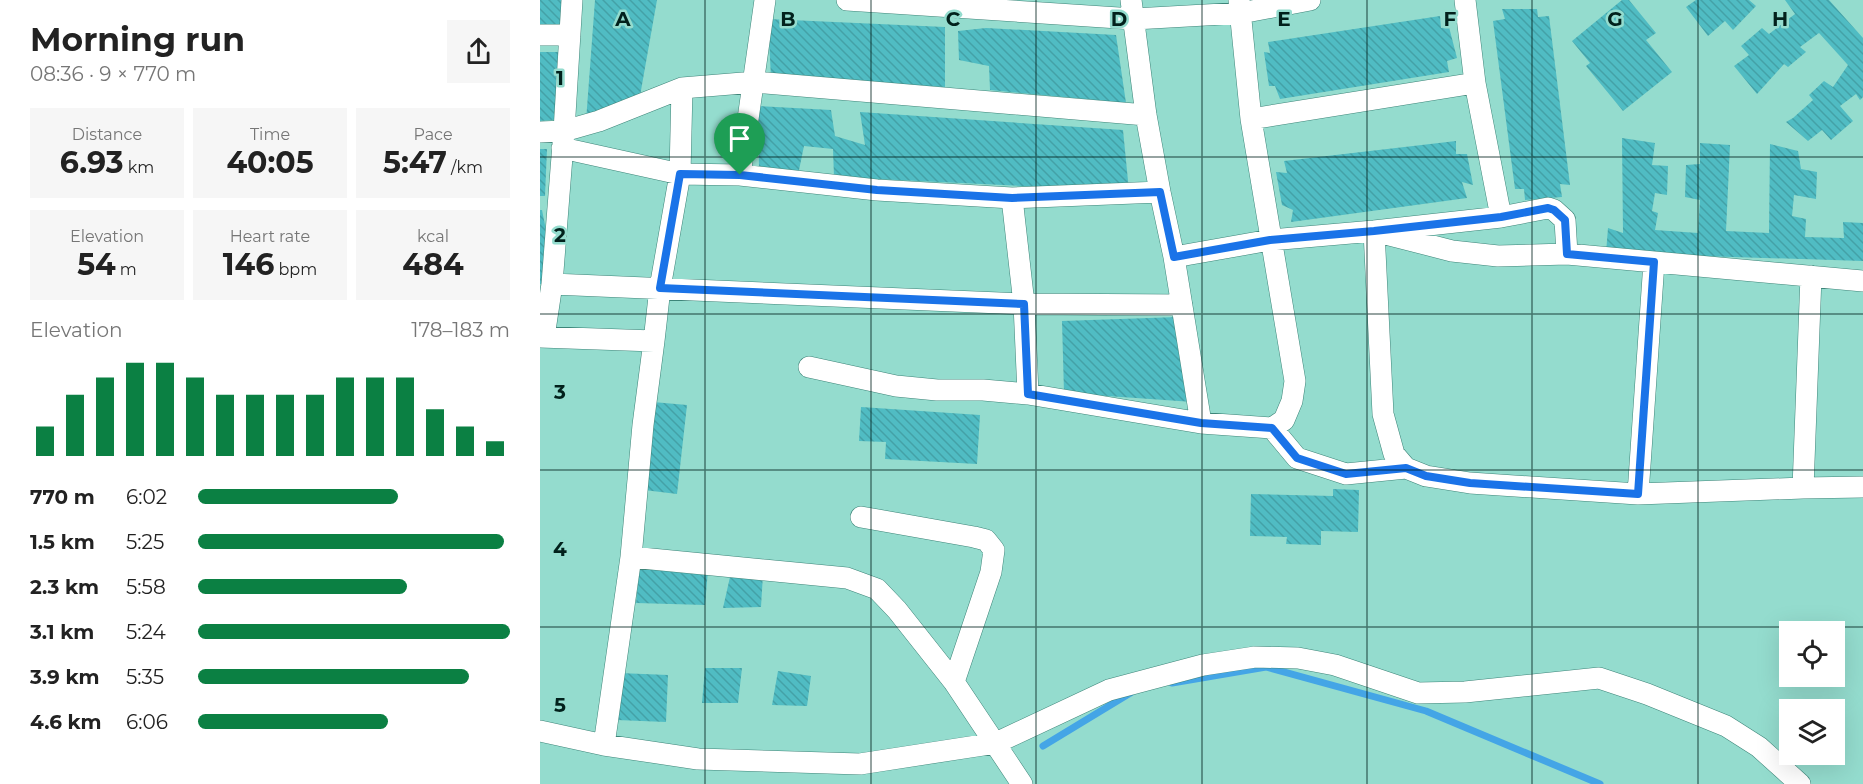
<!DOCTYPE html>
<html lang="en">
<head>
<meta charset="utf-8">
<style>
	:root { --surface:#fff; --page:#f6f6f6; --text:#222; --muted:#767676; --accent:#0b8043 }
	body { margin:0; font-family:Montserrat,sans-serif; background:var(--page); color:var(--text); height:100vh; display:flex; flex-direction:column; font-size:22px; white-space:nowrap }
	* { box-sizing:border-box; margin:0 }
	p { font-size:20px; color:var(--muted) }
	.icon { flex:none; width:33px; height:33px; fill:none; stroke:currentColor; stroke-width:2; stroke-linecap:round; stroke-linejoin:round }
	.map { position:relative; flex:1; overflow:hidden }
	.drawer { display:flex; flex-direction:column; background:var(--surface); width:540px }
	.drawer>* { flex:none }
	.fabs { position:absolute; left:1239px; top:621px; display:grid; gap:12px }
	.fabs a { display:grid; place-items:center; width:66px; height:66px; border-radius:0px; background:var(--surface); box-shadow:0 6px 24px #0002; font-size:30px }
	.pin { position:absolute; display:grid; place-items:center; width:51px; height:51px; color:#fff; margin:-62px -26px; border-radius:50% 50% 50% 0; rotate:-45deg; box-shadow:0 0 6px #0007 }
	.pin .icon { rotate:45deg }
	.round { display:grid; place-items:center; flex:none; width:63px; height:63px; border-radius:0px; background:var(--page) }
	.headline { display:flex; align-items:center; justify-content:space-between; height:102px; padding:0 30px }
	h1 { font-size:33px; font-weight:700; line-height:45px }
	.metrics { display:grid; grid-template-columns:repeat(3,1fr); gap:9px; height:102px; padding:6px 30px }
	.metrics div { display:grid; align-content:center; border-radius:0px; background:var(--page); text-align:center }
	.metrics b { font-size:30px; font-weight:700 }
	.metrics small { font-size:16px; font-weight:400 }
	.metrics p { font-size:16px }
	.chart { height:168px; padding:12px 30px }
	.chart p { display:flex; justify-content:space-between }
	.chart svg { width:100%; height:108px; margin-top:6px; stroke:var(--accent); stroke-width:6 }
	ul { padding:0 30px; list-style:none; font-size:20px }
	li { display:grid; grid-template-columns:96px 72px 1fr; align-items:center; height:45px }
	li i { height:15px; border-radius:8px; background:var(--accent) }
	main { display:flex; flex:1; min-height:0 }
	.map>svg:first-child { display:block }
</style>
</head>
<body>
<main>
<section class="drawer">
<div class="headline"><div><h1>Morning run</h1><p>08:36 · 9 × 770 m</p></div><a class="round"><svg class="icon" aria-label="share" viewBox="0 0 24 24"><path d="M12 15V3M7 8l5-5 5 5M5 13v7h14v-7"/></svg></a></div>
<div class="metrics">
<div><p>Distance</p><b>6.93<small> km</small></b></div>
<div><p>Time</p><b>40:05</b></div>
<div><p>Pace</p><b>5:47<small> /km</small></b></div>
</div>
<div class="metrics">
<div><p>Elevation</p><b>54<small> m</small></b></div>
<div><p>Heart rate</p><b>146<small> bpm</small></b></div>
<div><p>kcal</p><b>484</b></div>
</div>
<div class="chart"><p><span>Elevation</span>178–183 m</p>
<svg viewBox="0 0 160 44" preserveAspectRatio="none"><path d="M5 44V32M15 44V19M25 44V12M35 44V6M45 44V6M55 44V12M65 44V19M75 44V19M85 44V19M95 44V19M105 44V12M115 44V12M125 44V12M135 44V25M145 44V32M155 44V38"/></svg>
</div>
<ul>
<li><b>770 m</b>6:02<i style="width:64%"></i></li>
<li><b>1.5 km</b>5:25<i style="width:98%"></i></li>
<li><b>2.3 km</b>5:58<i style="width:67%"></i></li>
<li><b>3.1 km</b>5:24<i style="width:100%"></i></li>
<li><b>3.9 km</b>5:35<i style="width:87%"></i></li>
<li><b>4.6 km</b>6:06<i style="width:61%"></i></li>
</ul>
</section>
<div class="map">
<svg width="1323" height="784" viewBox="0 0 1323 784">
	<defs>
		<pattern id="building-back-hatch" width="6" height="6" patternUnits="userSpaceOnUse" patternTransform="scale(1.5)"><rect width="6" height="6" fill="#50bcc3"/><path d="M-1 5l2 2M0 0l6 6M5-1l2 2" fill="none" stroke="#44a1a7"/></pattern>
	</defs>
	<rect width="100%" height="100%" fill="#94dcce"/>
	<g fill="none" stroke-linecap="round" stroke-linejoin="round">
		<!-- stream -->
		<path stroke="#44a5e6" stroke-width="7" d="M632,683L726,667L886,711L1060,784
			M503,746L592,692"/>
	</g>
	<!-- building -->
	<path fill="url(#building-back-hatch)" d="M0,0H29L28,27H0Z
		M55,0H117L100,96L46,121Z
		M1082,0H1089L1116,33L1106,40L1132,72L1083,111L1046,66L1050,63L1032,41Z
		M1156,0H1209L1216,6L1193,30L1185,21L1168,36L1146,7Z
		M1245,0H1289L1323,38V97L1320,100L1316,94L1300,106L1313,121L1291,140L1282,130L1268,141L1246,122L1253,118L1273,100L1269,95L1284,81L1293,87L1308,65L1279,33L1260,47L1266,52L1248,67L1244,64L1217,94L1194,66L1209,55L1201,46L1222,28L1229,34L1255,14Z
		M962,9H997L998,17L1009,16L1030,185L1020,184L1022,197L985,200L984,189H975L953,21L965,19Z
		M900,16L901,28L909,27L917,58L907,61L909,72L740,99L735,86H729L724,52L730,53L728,42Z
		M228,19L405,27V87L231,78Z
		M446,28L576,35L586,103L450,90L449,66L419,60L418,31Z
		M0,52H21L22,119L0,121Z
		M218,106L291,110L295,136L325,145L320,112L583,130L589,191L294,177L293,149L264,146L258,175L219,169Z
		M1082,138L1115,143L1112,165L1128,166L1127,195L1115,193L1112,211L1118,213L1115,230L1158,233L1160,200L1145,197L1146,165L1160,164V143L1190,145L1186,231L1229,233L1230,144L1258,151L1261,169L1277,172L1276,199L1254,195L1252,216L1266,219L1265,237L1304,238L1303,222L1323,223V261L1066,253L1068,228L1083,233Z
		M916,141V154H927L933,185L922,182L927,198L751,222L753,210L742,205L736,172L747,173L744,161Z
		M0,149H7L5,196H0Z
		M0,210H2L6,230L2,284H0Z
		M638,317L653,402L524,393L522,321Z
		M113,402L147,405L137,494L104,490Z
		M321,407L440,415L437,464L345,459L346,442L319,441Z
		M793,489L819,490L818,532L781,531V545L746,544L747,537L710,536L711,494L793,496Z
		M100,563L168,570L165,605L96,603Z
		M192,568L223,574L221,607L183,608Z
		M165,668H202L198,703H162Z
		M238,671L271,676L267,706L232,705Z
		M79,673L128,675L126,722L77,720Z"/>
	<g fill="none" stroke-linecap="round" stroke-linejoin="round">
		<!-- street casing -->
		<g stroke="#3d8579" stroke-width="22">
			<path id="street" d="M307,0L594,19L701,13L770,0
				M591,0L606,115L620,192L634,257L661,423
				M925,0L935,83L961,217
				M0,35H30
				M711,119L935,83
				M0,132L24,131L59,121L142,88L215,82L606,115
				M22,148L140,174L200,175L337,190L472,198L620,192
				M200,175L225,0
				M472,198L484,304L488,394
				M834,231L843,414L854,454L866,468L886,476L930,483L1098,494L1263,488L1323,487
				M834,231L912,251L958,256L1027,254L1323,281
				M634,257L730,240L834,231L961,217L1008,208L1014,210L1025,220L1027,254
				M12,284L484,304L642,305
				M0,337L114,341
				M4,337L12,284L24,131L32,0
				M269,367L356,386L397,390H443L488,394L661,423L732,428L744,420L752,401L755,381L711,119L699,0
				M732,428L757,458L806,474L866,468
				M1263,488L1271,276
				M1098,494L1114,262
				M321,517L434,537L446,540L454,550L451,572L414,682
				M91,557L307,578L337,589L357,610L414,682L482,784
				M0,731L64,745L158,759L320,764L456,743L569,690L663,665L715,657L758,658L795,665L878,693L925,692L1059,678L1107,694L1186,726L1219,747L1260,784
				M64,745L91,557L103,425L114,341L120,288L140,174L142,88"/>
		</g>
		<!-- street -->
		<use href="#street" stroke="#fff" stroke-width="21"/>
	</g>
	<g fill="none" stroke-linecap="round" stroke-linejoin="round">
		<!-- route casing -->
		<g stroke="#fff" stroke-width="12">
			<path id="route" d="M140,174L200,175L337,190L472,198L620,192L634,257L730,240L834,231L961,217L1008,208L1014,210L1025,220L1027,254L1114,262L1098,494L930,483L886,476L866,468L806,474L757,458L732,428L661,423L488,394L484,304L120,288Z"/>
		</g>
		<!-- route -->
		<use href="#route" stroke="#1a73e8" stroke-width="8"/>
	</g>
	<!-- grid -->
	<path fill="none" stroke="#02211c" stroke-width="1.5" stroke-opacity="0.55" d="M165,0V784M331,0V784M496,0V784M662,0V784M827,0V784M992,0V784M1158,0V784M0,157H1323M0,314H1323M0,470H1323M0,627H1323"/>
	<g font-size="20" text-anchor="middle" font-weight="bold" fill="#02211c" stroke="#94dcce" stroke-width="5" stroke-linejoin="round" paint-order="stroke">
		<text x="83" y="26">A</text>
		<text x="248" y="26">B</text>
		<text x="413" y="26">C</text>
		<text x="579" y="26">D</text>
		<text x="744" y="26">E</text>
		<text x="910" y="26">F</text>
		<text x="1075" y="26">G</text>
		<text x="1240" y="26">H</text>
		<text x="20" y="85">1</text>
		<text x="20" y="242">2</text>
		<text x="20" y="399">3</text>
		<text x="20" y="556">4</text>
		<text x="20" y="712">5</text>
	</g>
</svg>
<div class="fabs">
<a><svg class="icon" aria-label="locate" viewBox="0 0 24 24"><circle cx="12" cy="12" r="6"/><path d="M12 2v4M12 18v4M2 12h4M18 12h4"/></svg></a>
<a><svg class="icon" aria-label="layers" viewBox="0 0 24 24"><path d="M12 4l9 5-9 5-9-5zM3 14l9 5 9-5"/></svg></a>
</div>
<div class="pin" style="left:200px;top:175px;background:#1e9e55"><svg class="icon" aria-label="arrive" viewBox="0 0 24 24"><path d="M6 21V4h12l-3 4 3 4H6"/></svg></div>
</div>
</main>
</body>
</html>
